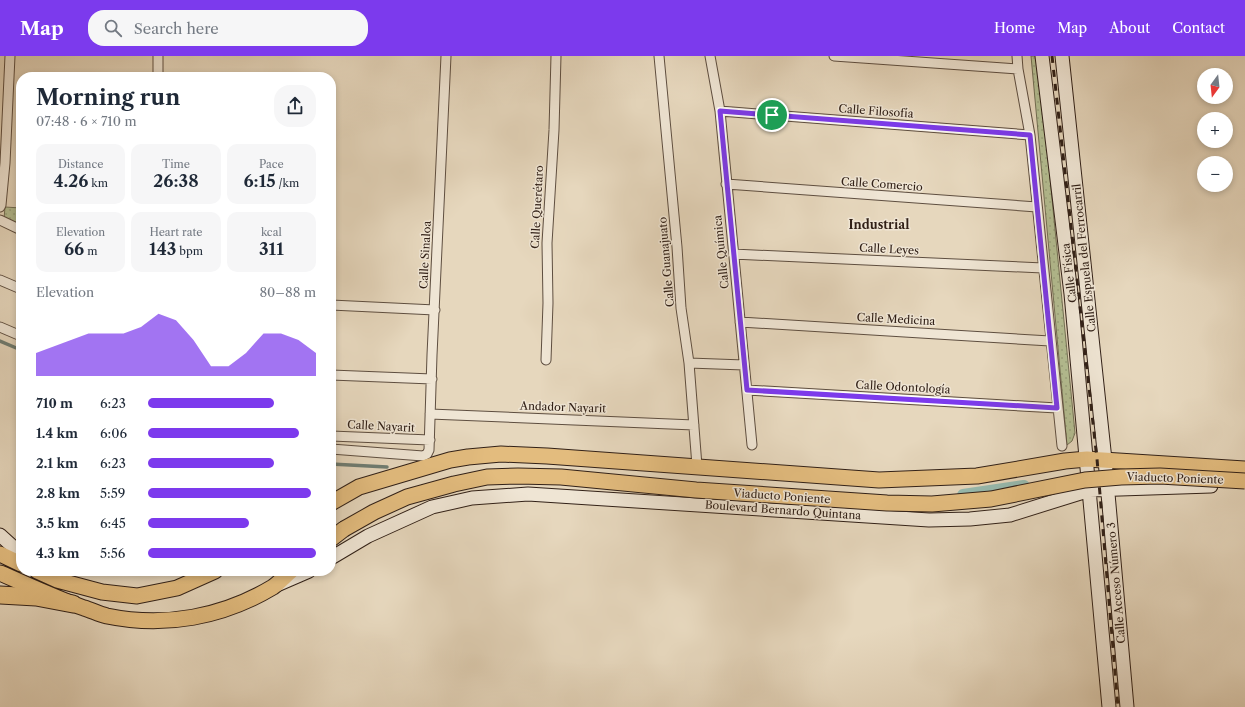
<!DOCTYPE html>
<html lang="en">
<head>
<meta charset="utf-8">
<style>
	:root { --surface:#fff; --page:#f6f6f7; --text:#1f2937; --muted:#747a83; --accent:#7c3aed }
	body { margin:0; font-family:"Libre Caslon Text",serif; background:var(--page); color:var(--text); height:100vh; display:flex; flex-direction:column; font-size:15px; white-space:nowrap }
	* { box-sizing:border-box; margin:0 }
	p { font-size:13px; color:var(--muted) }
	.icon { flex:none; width:22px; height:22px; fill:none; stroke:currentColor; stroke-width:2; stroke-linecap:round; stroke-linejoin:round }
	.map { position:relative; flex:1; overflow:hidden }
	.drawer { position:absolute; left:16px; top:16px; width:320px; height:504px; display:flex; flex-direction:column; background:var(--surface); border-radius:16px; box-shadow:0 2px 6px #0003 }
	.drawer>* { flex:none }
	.needle { width:26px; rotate:195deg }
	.tools { position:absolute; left:1197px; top:12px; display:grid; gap:8px }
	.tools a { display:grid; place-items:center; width:36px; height:36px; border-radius:50%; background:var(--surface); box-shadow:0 2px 6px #0003; font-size:20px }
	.pin { position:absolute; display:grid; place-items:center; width:34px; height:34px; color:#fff; margin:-17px; border:2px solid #fff; border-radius:50%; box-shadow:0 1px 4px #0007 }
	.round { display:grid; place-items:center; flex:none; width:42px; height:42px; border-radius:16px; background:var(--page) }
	.headline { display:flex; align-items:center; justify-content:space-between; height:68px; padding:0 20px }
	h1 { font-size:22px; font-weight:800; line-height:30px }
	.figures { display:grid; grid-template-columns:repeat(3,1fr); gap:6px; height:68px; padding:4px 20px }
	.figures div { display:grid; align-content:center; border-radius:10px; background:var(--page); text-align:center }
	.figures b { font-size:17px; font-weight:800 }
	.figures small { font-size:11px; font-weight:400 }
	.figures p { font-size:11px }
	.chart { height:112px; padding:8px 20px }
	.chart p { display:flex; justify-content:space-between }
	.chart svg { width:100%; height:72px; margin-top:4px; fill:var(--accent); opacity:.7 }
	ul { padding:0 20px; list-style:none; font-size:13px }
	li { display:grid; grid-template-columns:64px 48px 1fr; align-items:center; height:30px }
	li i { height:10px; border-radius:5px; background:var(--accent) }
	header { display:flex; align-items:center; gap:24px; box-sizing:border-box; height:56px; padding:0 20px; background:var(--accent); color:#fff }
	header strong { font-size:19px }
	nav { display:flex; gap:22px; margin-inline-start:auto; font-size:14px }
	.search { width:280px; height:36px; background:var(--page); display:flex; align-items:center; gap:10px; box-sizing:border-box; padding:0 14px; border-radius:16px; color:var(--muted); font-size:15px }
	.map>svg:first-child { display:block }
</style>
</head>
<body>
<header>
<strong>Map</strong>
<div class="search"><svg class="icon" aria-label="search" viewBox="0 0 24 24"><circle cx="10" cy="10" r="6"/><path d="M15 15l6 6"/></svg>Search here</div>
<nav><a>Home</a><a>Map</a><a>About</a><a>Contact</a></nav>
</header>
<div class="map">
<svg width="1245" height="651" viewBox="0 0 1245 651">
	<defs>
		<pattern id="grass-dots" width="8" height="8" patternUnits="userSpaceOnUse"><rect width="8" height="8" fill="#b4be92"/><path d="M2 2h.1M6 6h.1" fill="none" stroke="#9ba37d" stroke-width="1.8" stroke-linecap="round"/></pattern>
	</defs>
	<rect width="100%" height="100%" fill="#e6d7bd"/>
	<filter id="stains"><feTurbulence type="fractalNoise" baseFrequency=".005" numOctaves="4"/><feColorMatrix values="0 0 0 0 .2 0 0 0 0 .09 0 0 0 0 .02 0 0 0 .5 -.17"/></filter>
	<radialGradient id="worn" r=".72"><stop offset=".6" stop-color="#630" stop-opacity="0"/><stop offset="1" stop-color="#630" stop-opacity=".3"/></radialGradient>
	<!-- grass -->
	<path fill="url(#grass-dots)" stroke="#726f54" d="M1031,0H1038L1075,377L1072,385L1067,389Z
		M5,151L21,152V172L4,163Z"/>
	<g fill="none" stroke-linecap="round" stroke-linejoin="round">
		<!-- stream -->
		<path stroke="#6e7c72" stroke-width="3.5" d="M0,285L21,294
			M331,408L387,411"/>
		<!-- canal -->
		<path stroke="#96baaf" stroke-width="12" d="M963,439L1024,430"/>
		<!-- street casing -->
		<g stroke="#5e4e40" stroke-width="11">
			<path id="street" d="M659,0L677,191L681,252L689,307L697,410
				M710,0L720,55L752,389
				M834,0L1018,13
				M1017,0L1018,13L1030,79L1062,390
				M158,21V0
				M720,55L1030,79
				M726,128L1037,151
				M0,151L1,149L5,107L10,0
				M0,164L21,174
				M733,198L1043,212
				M0,224L21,233
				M331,249L435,254
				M740,266L1050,285
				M0,271L21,280
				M546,304L548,247L547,187L554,74L556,0
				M689,307L744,309
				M331,319L432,323
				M747,334L1057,352
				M430,358L694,369
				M331,380L430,384
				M331,393L423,400L427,398L429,394L432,299L446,0"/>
		</g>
		<!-- secondary casing -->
		<g stroke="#312017" stroke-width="15">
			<path id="secondary" d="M1042,0L1071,238L1109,651
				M1062,0L1105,404L1127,651
				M0,479L21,498
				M331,502L368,480L432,451L472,442L528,438L929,464L970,463L1010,459L1090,434L1211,430
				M279,528L309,515"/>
		</g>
		<!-- primary casing -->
		<g stroke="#312017" stroke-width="17">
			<path id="primary" d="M331,447L359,431L450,404L468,401L501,398L547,400L879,424L977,420L1065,405L1087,403L1245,413
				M331,483L344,473
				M0,498L21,508
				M37,515L57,524L102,536L137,540L177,532L215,515
				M0,517C28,529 55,542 84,552C91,554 99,558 107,560C165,572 223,561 273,531C280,526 285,520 291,515"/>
		</g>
		<!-- highway casing -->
		<g stroke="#312017" stroke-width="19">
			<path id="highway" d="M0,539L36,541L73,548"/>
		</g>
		<!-- street -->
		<use href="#street" stroke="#efe5d4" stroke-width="9"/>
		<!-- secondary -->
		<use href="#secondary" stroke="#efe5d4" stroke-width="13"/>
		<!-- primary -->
		<use href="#primary" stroke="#e3bc7e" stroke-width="15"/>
		<!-- highway -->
		<use href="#highway" stroke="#e3bc7e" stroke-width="17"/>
		<!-- rail -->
		<path stroke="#312017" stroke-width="3" stroke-dasharray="7 7" stroke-linecap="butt" d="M1052,0L1097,403L1118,651"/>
		<!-- primary-bridge casing -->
		<g stroke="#312017" stroke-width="17" stroke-linecap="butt">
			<path id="primary-bridge" d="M344,473L374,456L407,441L454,428L487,421L518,420L561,421L696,434L887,447L932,448L991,443L1085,424L1121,421L1160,420L1245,425"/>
		</g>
		<!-- primary-bridge -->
		<use href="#primary-bridge" stroke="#e3bc7e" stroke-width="15"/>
	</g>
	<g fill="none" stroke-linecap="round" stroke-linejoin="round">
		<!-- route casing -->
		<g stroke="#fff" stroke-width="8">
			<path id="route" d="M720,55L1030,79L1057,352L747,334Z"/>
		</g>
		<!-- route -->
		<use href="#route" stroke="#7c3aed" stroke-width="5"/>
	</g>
	<g text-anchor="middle" stroke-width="3" stroke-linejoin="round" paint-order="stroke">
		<!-- street labels -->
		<g font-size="11" fill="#312017" stroke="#efe5d4">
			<text transform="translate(876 55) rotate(4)" y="4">Calle Filosofía</text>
			<text transform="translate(882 128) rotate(4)" y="4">Calle Comercio</text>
			<text transform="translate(537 151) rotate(-87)" y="4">Calle Querétaro</text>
			<text transform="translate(889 193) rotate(3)" y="4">Calle Leyes</text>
			<text transform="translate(721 196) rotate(-96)" y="4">Calle Química</text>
			<text transform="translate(425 199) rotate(-87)" y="4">Calle Sinaloa</text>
			<text transform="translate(1084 202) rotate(-96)" y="4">Calle Espuela del Ferrocarril</text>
			<text transform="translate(666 206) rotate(-95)" y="4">Calle Guanajuato</text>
			<text transform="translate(1069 217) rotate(-97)" y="4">Calle Física</text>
			<text transform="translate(896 263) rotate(3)" y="4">Calle Medicina</text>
			<text transform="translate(903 331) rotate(3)" y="4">Calle Odontología</text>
			<text transform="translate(563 351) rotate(2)" y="4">Andador Nayarit</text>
			<text transform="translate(381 370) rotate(3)" y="4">Calle Nayarit</text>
			<text transform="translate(1175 422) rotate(2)" y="4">Viaducto Poniente</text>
			<text transform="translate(782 440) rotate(4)" y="4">Viaducto Poniente</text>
			<text transform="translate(783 454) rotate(4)" y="4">Boulevard Bernardo Quintana</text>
			<text transform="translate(1116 527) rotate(-95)" y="4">Calle Acceso Número 3</text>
		</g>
		<!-- neighbourhood labels -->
		<g font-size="12" font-weight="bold" fill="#312017" stroke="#efe5d4">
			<text x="879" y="173">Industrial</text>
		</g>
	</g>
	<rect width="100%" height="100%" filter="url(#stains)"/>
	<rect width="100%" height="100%" fill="url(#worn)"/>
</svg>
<div class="tools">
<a><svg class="needle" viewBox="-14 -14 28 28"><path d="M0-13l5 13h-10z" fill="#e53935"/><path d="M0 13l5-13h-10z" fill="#747a83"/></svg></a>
<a>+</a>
<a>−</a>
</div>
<div class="pin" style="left:772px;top:59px;background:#1e9e55"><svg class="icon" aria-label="arrive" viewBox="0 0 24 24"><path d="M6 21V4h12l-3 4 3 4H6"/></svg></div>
<section class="drawer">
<div class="headline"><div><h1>Morning run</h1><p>07:48 · 6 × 710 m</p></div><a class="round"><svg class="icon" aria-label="share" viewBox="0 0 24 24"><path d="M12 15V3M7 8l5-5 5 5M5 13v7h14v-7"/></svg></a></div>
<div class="figures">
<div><p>Distance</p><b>4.26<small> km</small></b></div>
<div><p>Time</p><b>26:38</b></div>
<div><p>Pace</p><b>6:15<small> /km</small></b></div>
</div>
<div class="figures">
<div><p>Elevation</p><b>66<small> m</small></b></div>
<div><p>Heart rate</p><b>143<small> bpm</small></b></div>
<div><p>kcal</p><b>311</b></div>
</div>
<div class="chart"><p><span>Elevation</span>80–88 m</p>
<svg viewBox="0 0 160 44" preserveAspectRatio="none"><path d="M0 44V30L10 26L20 22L30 18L40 18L50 18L60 14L70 6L80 10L90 22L100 38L110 38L120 30L130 18L140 18L150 22L160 30V44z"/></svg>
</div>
<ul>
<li><b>710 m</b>6:23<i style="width:75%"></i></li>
<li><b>1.4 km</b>6:06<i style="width:90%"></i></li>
<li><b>2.1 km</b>6:23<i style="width:75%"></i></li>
<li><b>2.8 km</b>5:59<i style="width:97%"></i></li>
<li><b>3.5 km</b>6:45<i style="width:60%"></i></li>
<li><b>4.3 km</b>5:56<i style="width:100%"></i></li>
</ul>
</section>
</div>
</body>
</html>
